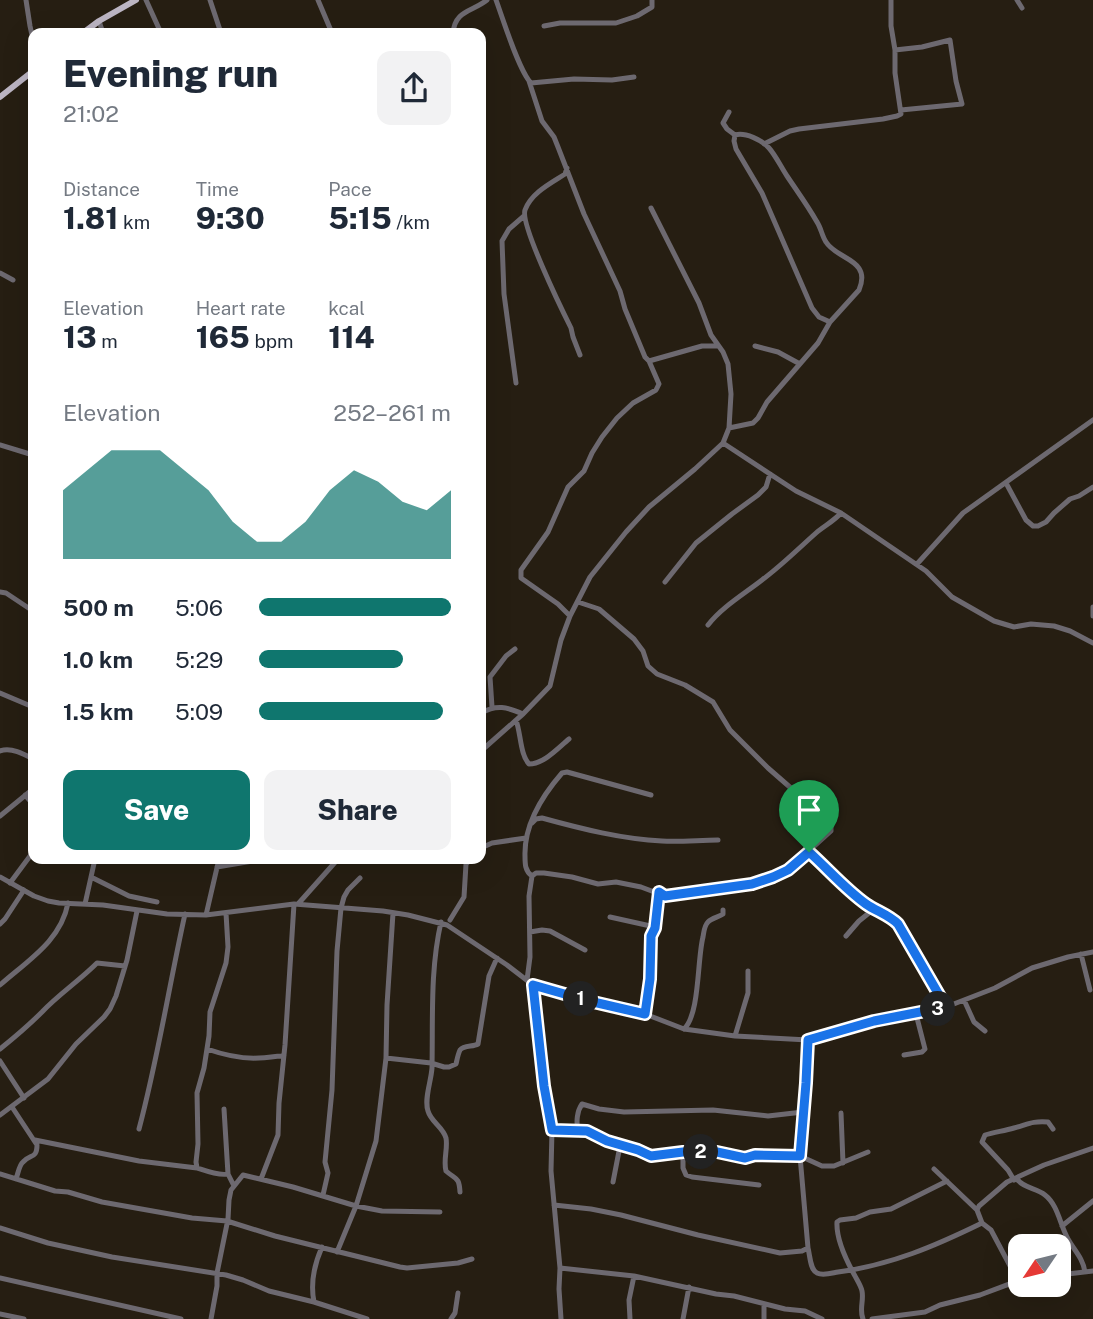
<!DOCTYPE html>
<html lang="en">
<head>
<meta charset="utf-8">
<style>
	:root { --surface:#fff; --page:#f2f2f3; --text:#1f2937; --muted:#747a83; --accent:#0f766e }
	body { margin:0; font-family:"Public Sans",sans-serif; background:var(--page); color:var(--text); height:100vh; display:flex; flex-direction:column; font-size:26px; white-space:nowrap }
	* { box-sizing:border-box; margin:0 }
	p { font-size:23px; color:var(--muted) }
	.icon { flex:none; width:38px; height:38px; fill:none; stroke:currentColor; stroke-width:2; stroke-linecap:round; stroke-linejoin:round }
	.map { position:relative; flex:1; overflow:hidden }
	.sheet { position:absolute; left:28px; top:28px; width:458px; height:836px; display:flex; flex-direction:column; background:var(--surface); border-radius:14px; box-shadow:0 7px 28px #0002 }
	.sheet>* { flex:none }
	.needle { width:46px; rotate:235deg }
	.fabs { position:absolute; left:1008px; top:1234px; display:grid; gap:14px }
	.fabs a { display:grid; place-items:center; width:63px; height:63px; border-radius:14px; background:var(--surface); box-shadow:0 7px 28px #0002; font-size:35px }
	.pin { position:absolute; display:grid; place-items:center; width:60px; height:60px; color:#fff; margin:-72px -30px; border-radius:50% 50% 50% 0; rotate:-45deg; box-shadow:0 0 7px #0007 }
	.pin .icon { rotate:45deg }
	.km { position:absolute; width:35px; height:35px; margin:-18px; border-radius:50%; background:#222; color:#fff; font-size:19px; line-height:35px; text-align:center }
	.round { display:grid; place-items:center; flex:none; width:74px; height:74px; border-radius:14px; background:var(--page) }
	.overview { display:flex; align-items:center; justify-content:space-between; height:119px; padding:0 35px }
	h1 { font-size:38px; font-weight:800; line-height:52px }
	.stats { display:grid; grid-template-columns:repeat(3,1fr); gap:10px; height:119px; padding:7px 35px }
	.stats div { display:grid; align-content:center }
	.stats b { font-size:30px; font-weight:800 }
	.stats small { font-size:19px; font-weight:400 }
	.stats p { font-size:19px }
	.chart { height:196px; padding:14px 35px }
	.chart p { display:flex; justify-content:space-between }
	.chart svg { width:100%; height:126px; margin-top:7px; fill:var(--accent); opacity:.7 }
	.primary-button { display:flex; gap:14px; margin-top:auto; padding:14px 35px }
	.primary-button a { flex:1; height:80px; border-radius:14px; background:var(--accent); color:#fff; font-size:28px; font-weight:800; line-height:80px; text-align:center }
	.primary-button a+a { background:var(--page); color:var(--text) }
	ul { padding:0 35px; list-style:none; font-size:23px }
	li { display:grid; grid-template-columns:112px 84px 1fr; align-items:center; height:52px }
	li i { height:18px; border-radius:9px; background:var(--accent) }
	.map>svg:first-child { display:block }
</style>
</head>
<body>
<div class="map">
<svg width="1093" height="1319" viewBox="0 0 1093 1319">
	<rect width="100%" height="100%" fill="#261e12"/>
	<g fill="none" stroke-linecap="round" stroke-linejoin="round">
		<!-- minor -->
		<path stroke="#6d6970" stroke-width="5" d="M26,0L30,26L33,40
			M146,0L161,33
			M210,0L221,33
			M318,0L332,33
			M496,0C503,19 519,71 531,83L574,79L612,80L634,77
			M1017,0L1022,8
			M99,21L103,33
			M544,26L560,23H616L637,16L652,7V0
			M453,33C455,10 472,12 487,0
			M895,50L922,47L950,40L956,81L962,104L901,110
			M529,81L542,121L554,137L558,147L584,214L620,291L625,309L645,357L649,361L659,384L656,390L633,403L617,418L602,437L592,453L584,471L568,487L548,532L521,570V578L558,604L570,616
			M735,135L734,141L736,149L762,193L812,308L819,317L830,322
			M764,144L790,131L799,129L883,119L897,116L901,114L895,73V50L891,26V0
			M567,168L565,174C551,183 531,193 525,210C520,224 562,310 571,328L573,337L580,355
			M0,273L13,280
			M755,346L778,352L800,364
			M649,361L702,346H717
			M516,383L504,294L502,241L509,229L524,216
			M729,428L753,423L758,418L767,402L818,343L830,322L859,290C872,259 837,260 826,242C822,236 821,228 817,222C808,206 797,191 787,176C781,167 776,156 769,148C762,140 745,132 735,135L727,129L723,123L729,112
			M723,443L796,491L841,513
			M0,445L33,455
			M1006,483L1026,520L1033,526H1038L1046,522L1054,513L1070,499L1079,496L1093,487
			M917,564L963,513L1093,420
			M665,582L696,543L732,514L758,495L766,487L770,474
			M0,592L6,593L33,611
			M1093,607V616
			M708,625C722,607 744,594 762,580C781,566 798,549 816,533C824,526 834,521 841,513L926,571L952,597L994,621L1014,627L1031,624L1054,626L1070,631L1093,643
			M0,693L33,707
			M492,707L490,677L506,656L515,649
			M481,713C497,704 507,707 523,714
			M516,720C521,734 520,754 529,764C544,764 558,748 569,739
			M0,751C11,747 24,754 33,759
			M481,751L523,714L550,686L561,640L570,616L590,577L626,532L649,507L695,469L723,443L729,428L731,394L728,364L723,352L711,335L699,303L651,208
			M25,795L33,804
			M0,816L33,789
			M532,823L536,819L542,818C582,829 622,839 662,841C681,842 700,840 718,840
			M481,848L492,843L526,838
			M809,852C828,869 845,889 866,904C876,911 889,915 898,924L946,1007
			M425,859L427,861
			M217,867L264,859
			M532,876L536,873H544L572,877L598,884L616,882L641,887L665,896L701,892L752,884L773,877L788,870L831,831V827L823,816L768,768L730,730L713,702L685,685L657,674L648,666L643,651L634,639L599,609L578,602
			M0,877L34,896L48,901L59,903L103,905L167,914L206,915L294,904L383,911L408,915L447,925L507,965L533,985L589,1001L645,1014L684,1029L735,1036L808,1040L817,1038L874,1021L946,1007L995,988L1032,968L1068,957L1093,952
			M91,877L129,896L157,902
			M10,883L33,852
			M85,904L95,859
			M298,904L338,859
			M226,913L228,947L226,963L210,1012L209,1036L204,1068L197,1093L198,1144L196,1162L197,1168C206,1171 219,1176 228,1174L234,1186
			M206,915L219,859
			M610,917L655,927
			M450,920L464,897L466,864L471,859
			M441,922C430,970 433,1019 432,1068C431,1082 424,1099 428,1111C431,1122 443,1127 446,1138C448,1149 443,1160 446,1171C456,1180 459,1176 460,1192
			M0,924L5,919L24,890
			M530,932L542,930L550,931L585,950
			M846,936L859,921L874,909
			M1081,954L1090,990
			M527,980L530,957L529,896L532,876C525,871 525,864 525,856C524,825 542,796 562,773L567,772L651,795
			M0,985C27,961 61,941 68,903
			M533,985L544,1086L552,1130L551,1171L560,1268L559,1289L561,1319
			M964,1000L974,1022L985,1031
			M645,1014L650,979L651,936L655,927L659,892
			M684,1029C700,1014 697,960 703,937C704,932 704,926 708,922C712,918 719,917 723,914V910
			M735,1036L748,993V971
			M0,1049C15,1037 29,1025 42,1012C59,994 79,981 97,963L125,966
			M207,1049C224,1055 241,1059 259,1058C268,1058 274,1056 282,1056L284,1055
			M904,1055L922,1052L925,1049L916,1014
			M386,1058L431,1063L444,1067H449L456,1064C457,1060 458,1054 460,1050C464,1045 473,1047 478,1044L489,976L497,958
			M0,1061L24,1098
			M12,1107L37,1145C37,1159 30,1154 23,1162C19,1165 18,1174 16,1179
			M224,1109L228,1174
			M841,1113L843,1163
			M0,1115L48,1079L76,1044L104,1017L110,1009L116,996L127,960L137,911
			M139,1129C158,1058 169,986 185,914
			M552,1130L587,1131L607,1141L655,1157L683,1152H717L745,1158L755,1155L800,1156L822,1166H834L868,1152
			M578,1130C576,1122 577,1111 582,1104L599,1109L624,1112L713,1110L768,1116L803,1112
			M35,1140L139,1161L197,1168
			M683,1152V1168L686,1175L692,1177L759,1185
			M0,1174L55,1191L68,1192L102,1202L192,1218L227,1221L275,1236L400,1267L407,1268L458,1263L472,1259
			M261,1179L278,1135L279,1103L285,1045L294,904
			M1017,1179C1023,1188 1036,1188 1045,1195C1058,1205 1060,1225 1068,1239C1074,1250 1083,1258 1085,1272
			M1014,1180L1008,1170L982,1142L985,1135C994,1132 1004,1131 1014,1128C1029,1124 1031,1121 1048,1122L1053,1129
			M613,1182L620,1146
			M323,1195L328,1173L325,1162L332,1090L337,951L341,908L344,897L348,890L360,878
			M554,1205L591,1209L621,1215L698,1235L780,1253L802,1251L808,1248L800,1156L806,1083L808,1040
			M977,1210L979,1206L1007,1182L1044,1165L1093,1148
			M982,1223L991,1230L1018,1281
			M1062,1226L1093,1201
			M0,1228L48,1243L112,1257L226,1275L243,1280L269,1291L314,1302L367,1319
			M808,1248C810,1255 810,1270 817,1273C823,1276 832,1273 838,1272C891,1265 935,1246 982,1223L977,1210L934,1169
			M337,1252L356,1206L376,1141L386,1058L387,1005L393,913
			M560,1268L634,1276L716,1294L734,1296L785,1309L805,1311L822,1319
			M1059,1275L1093,1271
			M0,1278L181,1319
			M314,1302C310,1282 314,1265 322,1247
			M0,1314L24,1319
			M211,1319L217,1286V1273L228,1219L229,1200L231,1190L243,1175L293,1187L356,1206L382,1211L440,1212
			M451,1319L455,1313L458,1293
			M630,1319L629,1300L634,1276
			M683,1319L689,1287
			M764,1319V1304
			M863,1319C859,1309 864,1301 862,1291C861,1286 857,1280 855,1276C846,1260 836,1239 837,1222L840,1220L856,1218L870,1212L891,1209L947,1181
			M872,1319L925,1312L940,1305L980,1295L1020,1280"/>
		<!-- major -->
		<path stroke="#bcb5c3" stroke-width="6" d="M83,33L99,21L136,0
			M0,97L33,71"/>
	</g>
	<g fill="none" stroke-linecap="round" stroke-linejoin="round">
		<!-- route casing -->
		<g stroke="#fff" stroke-width="14">
			<path id="route" d="M809,852C828,869 845,889 866,904C876,911 889,915 898,924L946,1007L874,1021L808,1040L806,1083L800,1156L755,1155L745,1158L717,1152H683L651,1156L638,1150L607,1141L587,1131L552,1130L544,1086L533,985L589,1001L645,1014L650,979L651,936L655,928L659,892L665,896L752,884L773,877L788,870Z"/>
		</g>
		<!-- route -->
		<use href="#route" stroke="#1a73e8" stroke-width="9"/>
	</g>
</svg>
<div class="fabs">
<a><svg class="needle" viewBox="-14 -14 28 28"><path d="M0-13l5 13h-10z" fill="#e53935"/><path d="M0 13l5-13h-10z" fill="#747a83"/></svg></a>
</div>
<div class="pin" style="left:809px;top:852px;background:#1e9e55"><svg class="icon" aria-label="arrive" viewBox="0 0 24 24"><path d="M6 21V4h12l-3 4 3 4H6"/></svg></div>
<b class="km" style="left:581px;top:999px">1</b>
<b class="km" style="left:701px;top:1152px">2</b>
<b class="km" style="left:938px;top:1009px">3</b>
<section class="sheet">
<div class="overview"><div><h1>Evening run</h1><p>21:02</p></div><a class="round"><svg class="icon" aria-label="share" viewBox="0 0 24 24"><path d="M12 15V3M7 8l5-5 5 5M5 13v7h14v-7"/></svg></a></div>
<div class="stats">
<div><p>Distance</p><b>1.81<small> km</small></b></div>
<div><p>Time</p><b>9:30</b></div>
<div><p>Pace</p><b>5:15<small> /km</small></b></div>
</div>
<div class="stats">
<div><p>Elevation</p><b>13<small> m</small></b></div>
<div><p>Heart rate</p><b>165<small> bpm</small></b></div>
<div><p>kcal</p><b>114</b></div>
</div>
<div class="chart"><p><span>Elevation</span>252–261 m</p>
<svg viewBox="0 0 160 44" preserveAspectRatio="none"><path d="M0 44V20L10 13L20 6L30 6L40 6L50 13L60 20L70 31L80 38L90 38L100 31L110 20L120 13L130 17L140 24L150 27L160 20V44z"/></svg>
</div>
<ul>
<li><b>500 m</b>5:06<i style="width:100%"></i></li>
<li><b>1.0 km</b>5:29<i style="width:75%"></i></li>
<li><b>1.5 km</b>5:09<i style="width:96%"></i></li>
</ul>
<div class="primary-button"><a>Save</a><a>Share</a></div>
</section>
</div>
</body>
</html>
